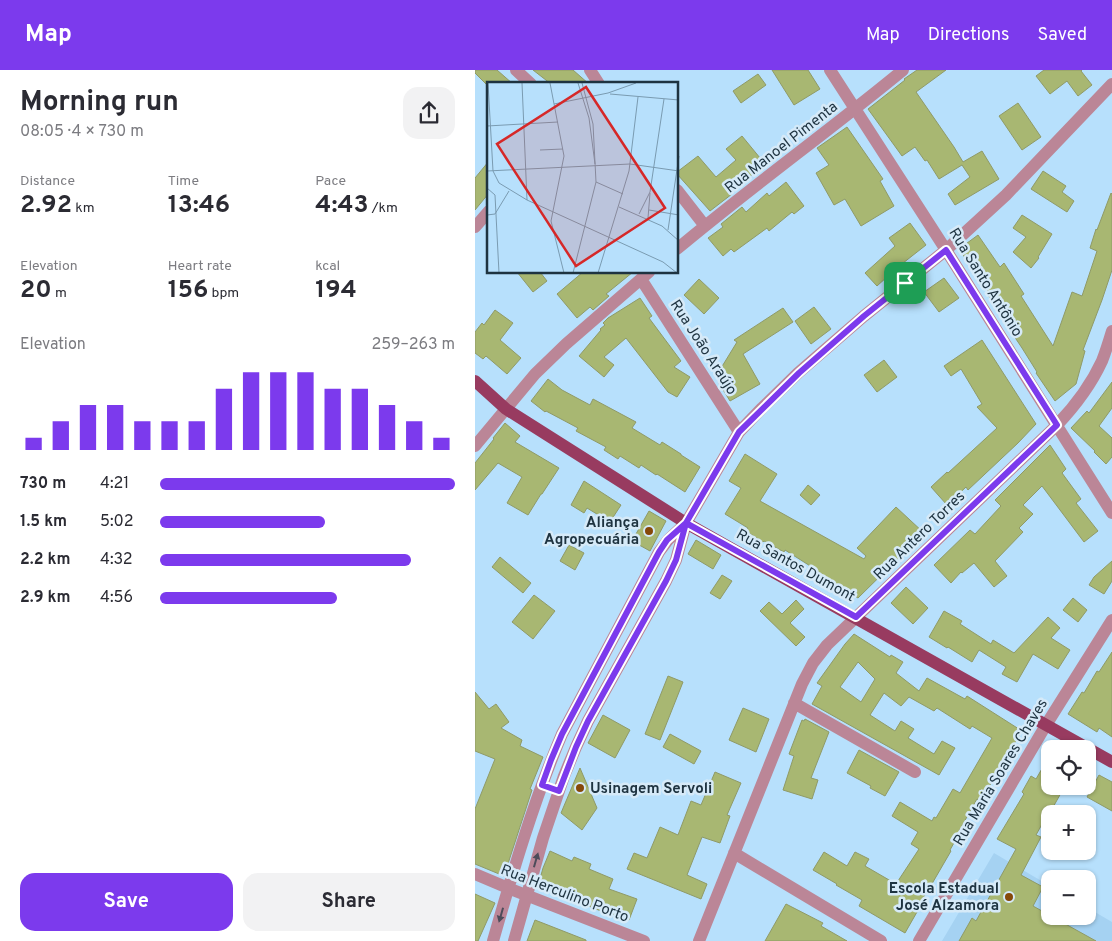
<!DOCTYPE html>
<html lang="en">
<head>
<meta charset="utf-8">
<style>
	:root { --surface:#fff; --page:#f2f2f3; --text:#2b2b33; --muted:#7c7c81; --accent:#7c3aed }
	body { margin:0; font-family:Overpass,sans-serif; background:var(--page); color:var(--text); height:100vh; display:flex; flex-direction:column; font-size:19px; white-space:nowrap }
	* { box-sizing:border-box; margin:0 }
	p { font-size:16px; color:var(--muted) }
	.icon { flex:none; width:28px; height:28px; fill:none; stroke:currentColor; stroke-width:2; stroke-linecap:round; stroke-linejoin:round }
	.map { position:relative; flex:1; overflow:hidden }
	.side { display:flex; flex-direction:column; background:var(--surface); width:475px }
	.side>* { flex:none }
	.tools { position:absolute; left:566px; top:670px; display:grid; gap:10px }
	.tools a { display:grid; place-items:center; width:55px; height:55px; border-radius:10px; background:var(--surface); box-shadow:0 1px 4px #0004; font-size:25px }
	.pin { position:absolute; display:grid; place-items:center; width:42px; height:42px; color:#fff; margin:-21px; border-radius:10px; box-shadow:0 2px 8px #0006 }
	.round { display:grid; place-items:center; flex:none; width:52px; height:52px; border-radius:15px; background:var(--page) }
	.overview { display:flex; align-items:center; justify-content:space-between; height:85px; padding:0 20px }
	h1 { font-size:28px; font-weight:700; line-height:38px }
	.figures { display:grid; grid-template-columns:repeat(3,1fr); gap:8px; height:85px; padding:5px 20px }
	.figures div { display:grid; align-content:center }
	.figures b { font-size:25px; font-weight:700 }
	.figures small { font-size:14px; font-weight:400 }
	.figures p { font-size:14px }
	.chart { height:140px; padding:10px 20px }
	.chart p { display:flex; justify-content:space-between }
	.chart svg { width:100%; height:90px; margin-top:5px; stroke:var(--accent); stroke-width:6 }
	.cta { display:flex; gap:10px; margin-top:auto; padding:10px 20px }
	.cta a { flex:1; height:58px; border-radius:15px; background:var(--accent); color:#fff; font-size:20px; font-weight:700; line-height:58px; text-align:center }
	.cta a+a { background:var(--page); color:var(--text) }
	ul { padding:0 20px; list-style:none; font-size:16px }
	li { display:grid; grid-template-columns:80px 60px 1fr; align-items:center; height:38px }
	li i { height:12px; border-radius:6px; background:var(--accent) }
	header { display:flex; align-items:center; gap:30px; box-sizing:border-box; height:70px; padding:0 25px; background:var(--accent); color:#fff }
	header strong { font-size:24px }
	nav { display:flex; gap:28px; margin-inline-start:auto; font-size:18px }
	main { display:flex; flex:1; min-height:0 }
	.map>svg:first-child { display:block }
</style>
</head>
<body>
<header>
<strong>Map</strong>
<nav><a>Map</a><a>Directions</a><a>Saved</a></nav>
</header>
<main>
<section class="side">
<div class="overview"><div><h1>Morning run</h1><p>08:05 · 4 × 730 m</p></div><a class="round"><svg class="icon" aria-label="share" viewBox="0 0 24 24"><path d="M12 15V3M7 8l5-5 5 5M5 13v7h14v-7"/></svg></a></div>
<div class="figures">
<div><p>Distance</p><b>2.92<small> km</small></b></div>
<div><p>Time</p><b>13:46</b></div>
<div><p>Pace</p><b>4:43<small> /km</small></b></div>
</div>
<div class="figures">
<div><p>Elevation</p><b>20<small> m</small></b></div>
<div><p>Heart rate</p><b>156<small> bpm</small></b></div>
<div><p>kcal</p><b>194</b></div>
</div>
<div class="chart"><p><span>Elevation</span>259–263 m</p>
<svg viewBox="0 0 160 44" preserveAspectRatio="none"><path d="M5 44V38M15 44V30M25 44V22M35 44V22M45 44V30M55 44V30M65 44V30M75 44V14M85 44V6M95 44V6M105 44V6M115 44V14M125 44V14M135 44V22M145 44V30M155 44V38"/></svg>
</div>
<ul>
<li><b>730 m</b>4:21<i style="width:100%"></i></li>
<li><b>1.5 km</b>5:02<i style="width:56%"></i></li>
<li><b>2.2 km</b>4:32<i style="width:85%"></i></li>
<li><b>2.9 km</b>4:56<i style="width:60%"></i></li>
</ul>
<div class="cta"><a>Save</a><a>Share</a></div>
</section>
<div class="map">
<svg width="637" height="871" viewBox="0 0 637 871">
	<rect width="100%" height="100%" fill="#b7e0fc"/>
	<!-- built -->
	<path fill="#a5d2f2" d="M519,783L575,816V846H612L613,838L637,852V871H467Z"/>
	<!-- building -->
	<path fill="#a8b772" stroke="#8f9a67" fill-rule="evenodd" d="M0,0H22L38,14H11L0,3Z
		M58,0H98L114,14H76Z
		M297,0H333L345,19L319,35Z
		M442,0H471L441,22L479,77L488,92L507,81L524,109L480,135L473,124L495,107L487,95L464,109L452,90L450,91L440,77L427,86L393,39L430,10L429,9Z
		M569,0H607L606,1L617,15L603,26L592,11L575,24L561,6Z
		M283,4L291,15L266,33L258,21Z
		M543,33L566,67L547,80L524,46Z
		M372,57L408,109L405,111L419,136L386,156L370,129L359,135L341,103L354,95L342,78Z
		M267,66L290,94L268,112L257,123V124L235,141L202,104V102L223,86L241,107L261,90L251,79Z
		M14,91V123L0,140V108Z
		M568,101L591,116L587,122L599,131L592,142L556,119Z
		M311,112L329,136L319,144L317,142L294,161L292,158L259,182L256,179L248,186L233,168L248,157L246,154L267,137L271,142L292,123L294,126Z
		M636,123L637,124V200L627,230L608,280L610,281L601,314L580,331L561,303L562,302L547,278L527,248L513,225L515,224L484,179L503,165L525,197L529,193L549,224L546,226L578,276L597,222L607,226L622,181L615,178L621,159L622,160Z
		M547,145L577,164L563,187L564,188L556,198L538,182L551,167L538,158Z
		M435,153L451,175L423,197L402,216L390,203L420,176L414,168Z
		M42,202H65L72,211L58,222Z
		M108,202H158L131,224L134,226L118,240L115,237L102,248L82,224Z
		M469,208L484,228L464,242L449,222Z
		M224,209L244,228L229,244L209,225Z
		M165,228L177,246L174,248L206,291L199,297L215,307L202,327L193,322L151,268L129,287L139,295L129,307L104,286L126,260L125,259L130,255L128,253L133,248Z
		M339,237L356,259L336,274L320,251Z
		M308,238L318,252L268,284L285,314L255,331L244,313L248,311L243,303L262,272L259,270Z
		M20,240L38,253L25,270L46,288L32,304L11,286L8,289L0,283V262L7,253L9,255Z
		M507,270L561,354L543,373L493,420L491,417L472,435L456,417L472,402L473,403L522,358L502,337L507,334L486,299L476,306L469,296Z
		M409,290L422,307L402,322L389,305Z
		M73,309L87,320L115,335L118,329L161,352L157,358L185,375L187,372L206,384V385L225,397L210,422L182,404L181,405L166,395L164,398L145,386L143,389L129,380L131,377L101,361L103,358L71,341L70,342L56,331Z
		M637,312V338L624,356L637,368V387L631,394L619,382L620,381L596,358L612,341L614,343Z
		M30,353L45,366L40,372L84,398L67,424H66L53,445L32,433L47,407L23,393L0,420V393L19,369L18,368Z
		M575,375L591,399L587,403L606,429L601,433L623,461L609,472L567,416L548,435L558,444L544,458L548,462L520,491L532,506L519,517L499,493L487,503L486,502L476,513L459,495L495,460L500,464L526,436L520,430Z
		M270,384L302,404L285,431L389,489L391,486L382,478L421,437L449,463L383,528L357,512L340,499L310,480L309,482L289,471L288,472L271,461L273,458L250,444L266,418L254,411Z
		M109,411L146,435L135,452L112,438L109,443L96,435Z
		M333,415L345,425L336,435L325,425Z
		M174,441L191,451L175,481L157,471Z
		M221,470L246,485L238,499L213,484Z
		M94,475L109,483L100,500L85,491Z
		M25,487L56,513L48,523L17,497Z
		M637,491V511L629,524L614,515L619,507Z
		M247,505L257,511L245,529L235,523Z
		M431,517L453,538L438,554L416,533Z
		M59,525L80,541L58,569L37,552Z
		M598,528L612,540L603,552L588,540Z
		M321,530L329,539L315,553L330,567L321,576L285,541L294,532L307,544Z
		M469,541L487,551L485,554L516,574L518,570L539,583L573,547L585,558L576,568L595,580L583,599L558,584L542,612L527,604L531,597L504,580L497,592L473,577L472,578L454,567Z
		M379,564L415,587L416,585L428,592L421,603L444,621L452,608L490,629L492,626L547,661L536,679H535L506,731L502,729L484,761L485,762L475,780L476,781L458,812L440,841L442,842L430,863L384,836L387,830L361,815L362,814L338,800L349,782L372,796L380,782L394,789L390,796L421,814L444,779L436,774L443,762L417,746L425,732L457,751L459,747L461,748L478,719L485,723L517,668L497,656L495,659L462,638L459,641L434,627L426,636L409,623L395,645L420,661L426,651L439,659L433,668L459,684L467,671L480,678L464,705L337,634L347,616L342,613L370,574ZM383,592L400,609L386,632L365,617Z
		M637,582V667L624,658L622,662L593,644L607,622L609,623L622,601L624,602Z
		M193,606L208,612L185,670L170,664Z
		M0,622L14,639L21,634L34,652L26,658L47,670L45,676L68,687L55,719L57,720L29,806L0,794V739L20,689L0,681Z
		M268,638L294,649L281,682L254,670Z
		M128,645L155,660L140,688L113,673Z
		M330,649L354,662L336,708L343,710L337,729L308,720L319,686L314,684L327,650L329,651Z
		M195,664L226,681L219,694L188,677Z
		M384,680L424,702L410,726L395,718L396,716L372,703Z
		M575,685V717L586,723L577,739L576,738L561,765L566,767L546,805L568,817L558,836L621,871H484L497,848L501,851L541,779L522,769L549,724L547,722L556,706L561,709Z
		M105,698L122,738L107,760L86,743Z
		M240,702L266,713L252,745L255,746L245,773L227,767L212,805L232,814L226,829L152,799L159,783L172,788L185,757L203,765L216,731L226,735Z
		M624,705L637,712V741L612,727Z
		M75,781L97,791L99,787L116,794L114,799L138,809L134,819L162,829L154,850L126,840V841L63,816L68,798Z
		M0,824L20,833L3,871H0Z
		M311,834L348,853L346,856L372,871H290Z
		M60,850L111,870V871H52Z"/>
	<g fill="none" stroke-linecap="round" stroke-linejoin="round">
		<!-- minor -->
		<path stroke="#bb8697" stroke-width="12" d="M41,0L56,14
			M115,0L124,14
			M355,0L471,180L637,443
			M202,120L230,156
			M0,157L14,141
			M202,179C276,117 354,61 428,0
			M166,209L264,362
			M0,376L60,304L91,274L174,202
			M319,633L440,702
			M259,783L406,871
			M0,804L33,818L169,871
			M18,871C38,801 59,730 87,664L184,482L193,470L211,453L264,362L287,338L323,303L389,246L471,180L531,125L637,14
			M39,871L68,768L89,706L101,677L113,651L191,511L201,490L211,453
			M224,871L327,614L338,593L352,575L582,355C600,336 616,315 627,291C631,281 634,271 637,261
			M444,871L571,655L637,550"/>
		<!-- major -->
		<path stroke="#983b60" stroke-width="12" d="M0,311L31,339L211,453L637,692"/>
	</g>
	<!-- one-way arrows -->
	<defs><path id="oneway-solid" d="M-6-.8H1V-3.2L6.5 0L1 3.2V.8H-6Z" transform="scale(1.25)"/></defs>
	<g fill="#4d4c5a">
		<use href="#oneway-solid" transform="translate(61 790) rotate(-74)"/>
		<use href="#oneway-solid" transform="translate(26 845) rotate(106)"/>
	</g>
	<g fill="none" stroke-linecap="round" stroke-linejoin="round">
		<!-- route casing -->
		<g stroke="#fff" stroke-width="10">
			<path id="route" d="M430,213L389,246L324,303L264,362L211,453L192,470L184,482L87,664L76,690L67,715L84,721L101,677L113,651L191,511L201,490L211,453L381,547L582,355L471,180L430,213"/>
		</g>
		<!-- route -->
		<use href="#route" stroke="#7c3aed" stroke-width="6"/>
	</g>
	<!-- markers -->
	<g fill="#864909" stroke="#d6eaf8" stroke-width="2">
		<circle cx="174" cy="461" r="5"/>
		<circle cx="105" cy="718" r="5"/>
		<circle cx="534" cy="827" r="5"/>
	</g>
	<g text-anchor="middle" stroke-width="5" stroke-linejoin="round" paint-order="stroke">
		<!-- street labels -->
		<g font-size="15" fill="#1e3340" stroke="#d6eaf8">
			<text transform="translate(306 77) rotate(-38)" y="5">Rua Manoel Pimenta</text>
			<text transform="translate(511 212) rotate(58)" y="5">Rua Santo Antônio</text>
			<text transform="translate(229 277) rotate(57)" y="5">Rua João Araújo</text>
			<text transform="translate(444 465) rotate(-44)" y="5">Rua Antero Torres</text>
			<text transform="translate(321 495) rotate(29)" y="5">Rua Santos Dumont</text>
			<text transform="translate(525 702) rotate(-59)" y="5">Rua Maria Soares Chaves</text>
			<text transform="translate(90 823) rotate(21)" y="5">Rua Herculino Porto</text>
		</g>
		<!-- poi labels -->
		<g font-size="15" font-weight="bold" fill="#1e3340" stroke="#d6eaf8" text-anchor="end">
			<text x="164" y="457">Aliança<tspan x="164" dy="17">Agropecuária</tspan></text>
			<text x="115" y="723" text-anchor="start">Usinagem Servoli</text>
			<text x="524" y="823">Escola Estadual<tspan x="524" dy="17">José Alzamora</tspan></text>
		</g>
	</g>
	<!-- overview -->
	<g transform="translate(12 12)">
		<rect width="191" height="191" fill="#b7e0fc"/>
		<path fill="none" stroke="#7a9bb1" stroke-width="1" d="M1,1L6,89L12,101L40,118L176,180L190,191M35,1L40,118M63,1L77,74L64,139L77,191M91,1L102,36L108,82M123,12L192,18M67,22L121,11L149,1M0,44L71,40M53,68L76,67M0,89L143,82L192,89M109,100L136,112M0,106L8,113L12,191M132,125L175,144L192,159M162,128L192,133M152,132L163,110L177,17M0,133L8,132L22,109M161,136L163,111M181,148L192,74M86,191L109,100L106,42L95,1M111,191L142,89L151,15"/>
		<path fill="#d62828" fill-opacity="0.15" stroke="#d62828" stroke-width="2.5" d="M99,5L178,126L89,184L10,62Z"/>
		<rect width="191" height="191" fill="none" stroke="#1e3340" stroke-width="2.5"/>
	</g>
</svg>
<div class="tools">
<a><svg class="icon" aria-label="locate" viewBox="0 0 24 24"><circle cx="12" cy="12" r="6"/><path d="M12 2v4M12 18v4M2 12h4M18 12h4"/></svg></a>
<a>+</a>
<a>−</a>
</div>
<div class="pin" style="left:430px;top:213px;background:#1e9e55"><svg class="icon" aria-label="arrive" viewBox="0 0 24 24"><path d="M6 21V4h12l-3 4 3 4H6"/></svg></div>
</div>
</main>
</body>
</html>
